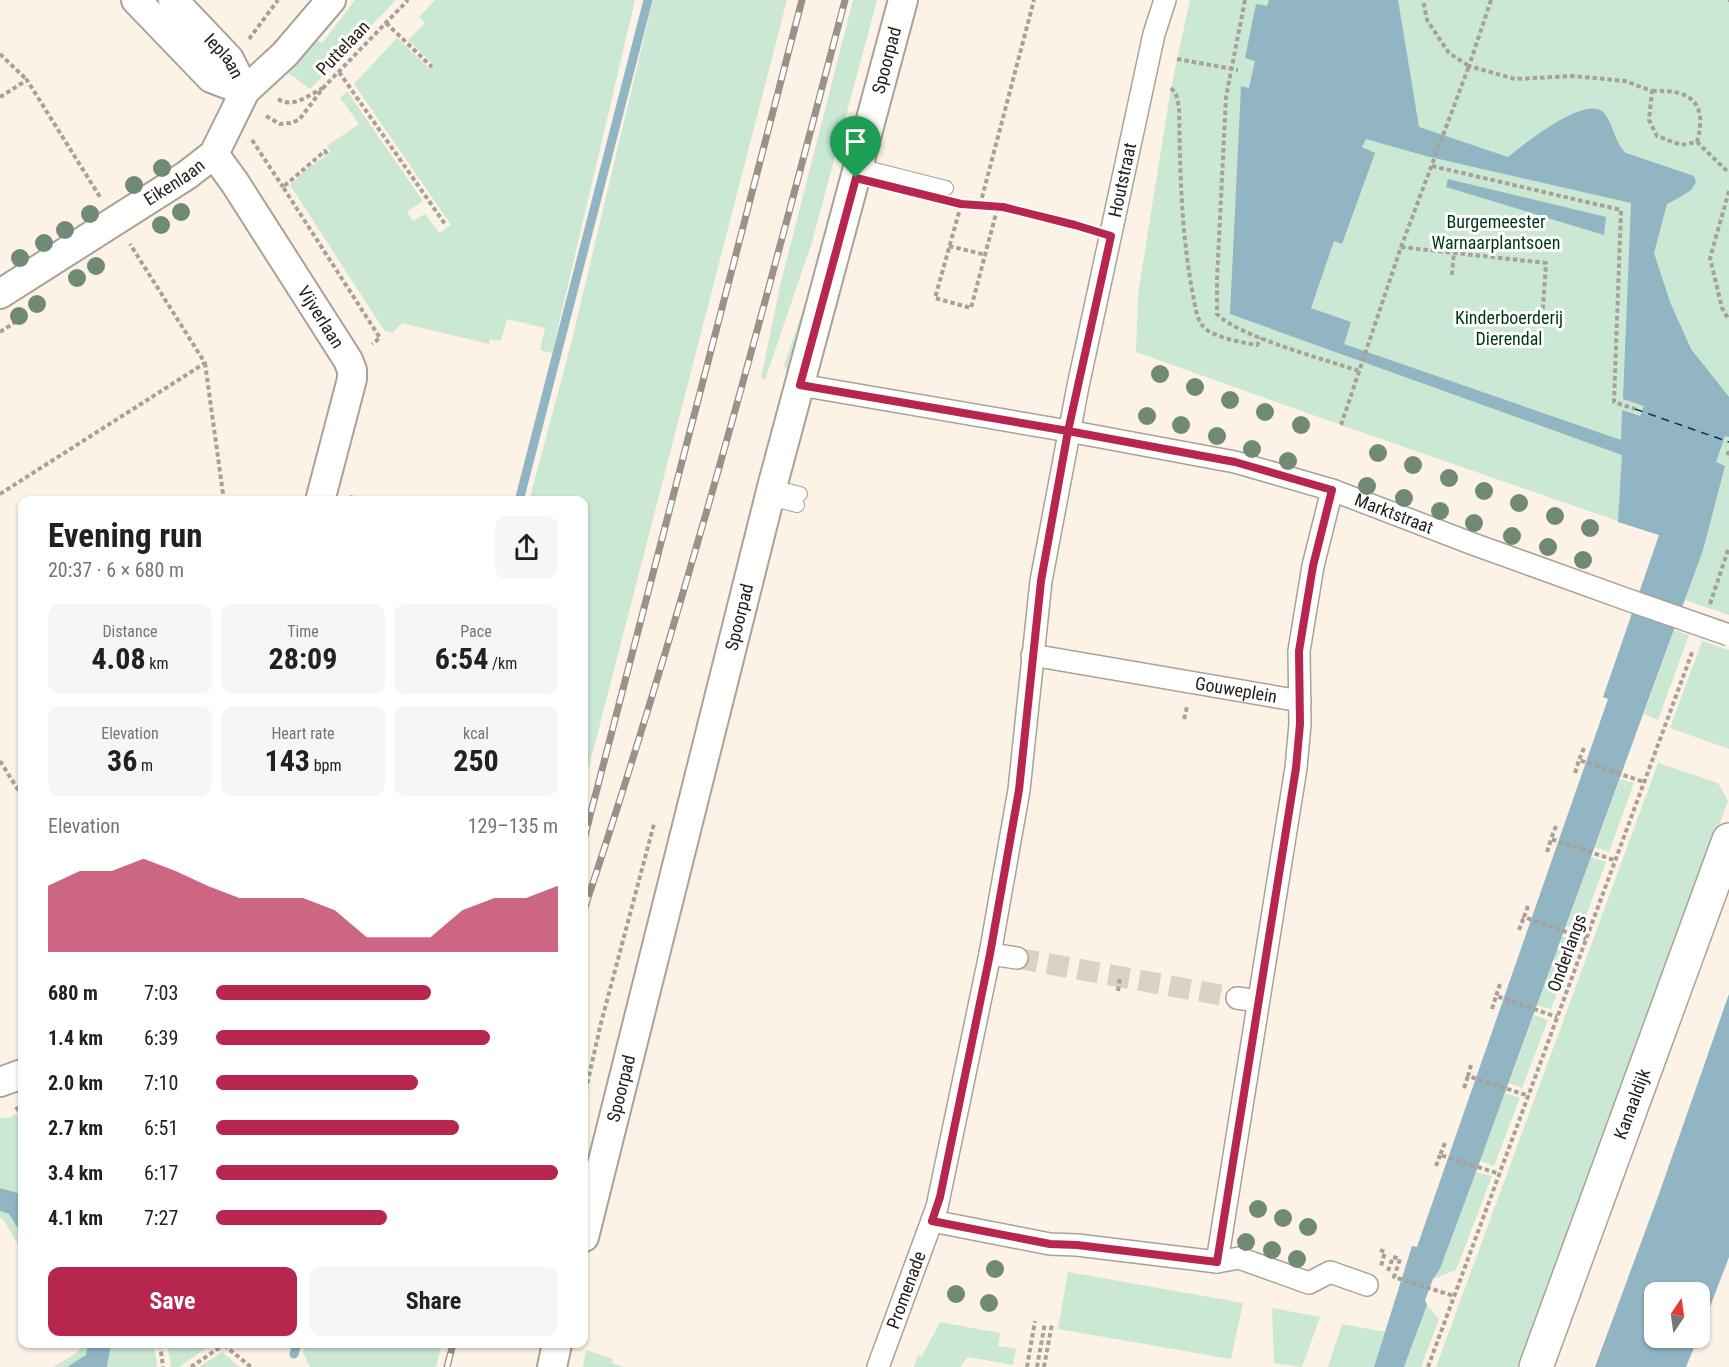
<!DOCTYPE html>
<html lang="en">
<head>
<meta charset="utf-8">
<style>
	:root { --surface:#fff; --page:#f6f6f6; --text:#202124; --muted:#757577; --accent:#b7264e }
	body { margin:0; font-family:"Roboto Condensed",sans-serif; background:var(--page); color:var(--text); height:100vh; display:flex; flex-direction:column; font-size:22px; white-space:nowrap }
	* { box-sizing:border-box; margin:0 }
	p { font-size:20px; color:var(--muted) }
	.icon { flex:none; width:33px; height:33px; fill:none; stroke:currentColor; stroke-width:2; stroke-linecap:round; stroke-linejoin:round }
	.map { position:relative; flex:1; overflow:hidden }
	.drawer { position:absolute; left:18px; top:496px; width:570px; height:852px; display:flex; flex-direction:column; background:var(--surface); border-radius:12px; box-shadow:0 2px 4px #0004 }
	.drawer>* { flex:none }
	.needle { width:39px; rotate:13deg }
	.controls { position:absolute; left:1644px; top:1282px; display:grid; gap:12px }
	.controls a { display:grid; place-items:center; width:66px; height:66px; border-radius:12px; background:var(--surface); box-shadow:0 2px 4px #0004; font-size:30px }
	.pin { position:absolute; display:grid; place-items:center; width:51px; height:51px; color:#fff; margin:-62px -26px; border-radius:50% 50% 50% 0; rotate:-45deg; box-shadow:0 0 6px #0007 }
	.pin .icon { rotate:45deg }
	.round { display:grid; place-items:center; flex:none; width:63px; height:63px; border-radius:12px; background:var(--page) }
	.summary { display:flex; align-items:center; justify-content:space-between; height:102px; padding:0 30px }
	h1 { font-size:33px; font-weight:700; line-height:45px }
	.figures { display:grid; grid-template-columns:repeat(3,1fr); gap:9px; height:102px; padding:6px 30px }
	.figures div { display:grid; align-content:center; border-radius:12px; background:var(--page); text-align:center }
	.figures b { font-size:30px; font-weight:700 }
	.figures small { font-size:16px; font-weight:400 }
	.figures p { font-size:16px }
	.chart { height:168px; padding:12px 30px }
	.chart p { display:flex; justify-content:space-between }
	.chart svg { width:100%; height:108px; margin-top:6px; fill:var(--accent); opacity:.7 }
	.cta { display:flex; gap:12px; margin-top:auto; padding:12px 30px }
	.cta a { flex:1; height:69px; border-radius:12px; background:var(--accent); color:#fff; font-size:24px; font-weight:700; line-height:69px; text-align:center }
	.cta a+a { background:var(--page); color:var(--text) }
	ul { padding:0 30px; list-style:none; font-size:20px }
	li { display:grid; grid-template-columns:96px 72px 1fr; align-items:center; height:45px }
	li i { height:15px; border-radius:8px; background:var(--accent) }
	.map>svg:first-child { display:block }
</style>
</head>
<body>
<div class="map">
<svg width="1729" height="1367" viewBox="0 0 1729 1367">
	<rect width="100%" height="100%" fill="#fcf2e6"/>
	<!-- green -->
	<path fill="#cae8d3" d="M355,0H396L310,89L286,71L313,37L322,43Z
		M435,0H635L552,353L540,350L545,328L507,319L501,341L490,339L489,344L402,323L392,333L384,330L290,185L306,170L331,152L327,146L359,124L340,98L347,91L423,201L407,212L413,221L425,214L439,233L451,225L354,84L397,38L430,69L434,65L408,40L425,23L419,17Z
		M653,0H787L584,786V501H529L571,344Z
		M853,0H877L812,242L765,380L761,378L780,286Z
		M1190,0H1729V615L1685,600L1686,597L1658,535L1341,425L1136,352L1138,294L1171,88Z
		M821,259L791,370L786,369L784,365Z
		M1674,630L1689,635L1658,720L1644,714Z
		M1702,641L1729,650V749L1670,728Z
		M1658,763L1718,783L1728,801L1520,1367H1436Z
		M1620,779L1634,783L1609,852L1595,847Z
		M1591,857L1606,862L1580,932L1566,926Z
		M1562,936L1577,941L1551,1009L1537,1005Z
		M1534,1015L1548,1020L1522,1088L1509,1083Z
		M1505,1093L1520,1098L1494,1166L1480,1161Z
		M16,1114L22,1121V1196L21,1194L0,1188V1118H9Z
		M1476,1172L1492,1176L1456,1270L1433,1279L1440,1269Z
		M0,1211L9,1214L22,1235V1251L3,1219L0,1218Z
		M1068,1272L1243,1303L1231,1359L1058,1329Z
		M1427,1305L1439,1319L1421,1367H1404Z
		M1272,1308L1320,1317L1302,1367L1274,1363Z
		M940,1322L1000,1333L998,1346L1016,1349L1013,1365L968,1357L960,1367H914L918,1355L922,1356Z
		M1342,1324L1385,1332L1374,1367H1328Z
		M79,1344H88L86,1355L67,1367H54L79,1351Z
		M111,1344H154L157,1367H107Z
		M167,1344H212L179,1367H171Z
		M306,1344H442L436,1367H310L303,1353Z
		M586,1350L613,1359L612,1363L624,1367H583Z
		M222,1352L240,1367H199Z"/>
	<!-- water -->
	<path fill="#91b5c3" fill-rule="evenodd" d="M1269,0H1398L1419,127L1508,157C1523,145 1587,93 1604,113C1614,125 1614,142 1626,153L1694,176L1696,182L1691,190L1682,196L1667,204L1654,253L1670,302L1691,349L1729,397V437L1725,436L1716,462L1725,466L1703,550L1476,1172L1440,1269L1433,1279L1425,1300L1427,1305L1404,1367H1374L1412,1246L1417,1247L1608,699L1603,697L1659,535L1618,522L1622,455L1230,314L1241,86L1249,88L1255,61L1245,58L1256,4L1267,6ZM1366,139L1426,156L1631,203L1623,399L1644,406L1640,416L1622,410L1621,440L1344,344L1351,322L1311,308L1334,241L1342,244L1375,153L1362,147Z
		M1448,179L1606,217L1604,235L1446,187Z
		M1729,994V1257L1700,1333V1293H1654V1338H1698L1686,1367H1595L1659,1194Z
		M0,1188L21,1194L22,1196V1235L9,1214L0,1211Z
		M88,1344H111L107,1367H67L86,1355Z"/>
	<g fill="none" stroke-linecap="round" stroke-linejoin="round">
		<!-- stream -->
		<path stroke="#91b5c3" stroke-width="9" d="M519,501L648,0
			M294,1354L297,1344"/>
		<!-- ferry -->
		<path stroke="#013747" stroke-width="1.5" stroke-dasharray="8 6" stroke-linecap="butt" d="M1635,409L1729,442"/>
		<!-- pedestrian-tunnel -->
		<path stroke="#dbd2c7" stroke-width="21" stroke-dasharray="21 10" stroke-linecap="butt" d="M1017,958L1237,998"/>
		<!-- service casing -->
		<g stroke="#aaa296" stroke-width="16">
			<path id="service" d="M859,166L946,188
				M772,487L800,494
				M770,498L797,505"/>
		</g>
		<!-- pedestrian casing -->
		<g stroke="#aaa296" stroke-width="24">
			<g id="pedestrian">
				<path id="s1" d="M800,385L1068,431L1235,462L1332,490L1473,544L1634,602"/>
				<path id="s2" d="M1032,655L1300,701"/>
				<path d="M990,954L1017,958"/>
				<path d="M1237,998L1258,1001"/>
				<path d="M932,1221L1050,1244L1077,1245L1217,1262L1239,1258L1309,1283L1330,1272L1367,1285"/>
				<path d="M1217,1262L1296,768L1300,724L1299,651L1313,566L1332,490"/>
				<path id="s3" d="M878,1367L937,1207L990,954L1019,790L1041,581L1078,386L1154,34L1165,0"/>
			</g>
		</g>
		<!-- minor casing -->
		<g stroke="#aaa296" stroke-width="32">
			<g id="minor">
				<path d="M136,0L211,78L245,91"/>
				<path id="s4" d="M173,0L229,59L245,91"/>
				<path id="s5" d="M214,154L235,183L348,360L352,370V379L320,501"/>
				<path id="s6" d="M0,294L187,175L214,154L245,91L285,54L331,0"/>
				<path d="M0,1082L22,1074"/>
				<path id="s7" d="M584,1237L772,487L903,0"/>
				<path d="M552,1367L557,1344"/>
			</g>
		</g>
		<!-- secondary casing -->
		<g stroke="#aaa296" stroke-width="36">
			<g id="secondary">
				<path id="s8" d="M1536,1367L1729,840"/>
			</g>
		</g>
		<!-- path -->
		<path stroke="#a8a198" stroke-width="4" stroke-dasharray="4.5 3" stroke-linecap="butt" d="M1245,0L1226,97L1217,279V314C1237,336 1327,360 1359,371
			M1491,0L1469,66L1515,79L1573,76L1625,81L1652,91L1649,120L1657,136L1681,145L1697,142L1729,173
			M1728,0H1729
			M386,23L432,67
			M249,39L278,0
			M0,54L27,80
			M1177,59L1238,70
			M339,72L445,224
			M1171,88L1176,94L1179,107C1180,169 1181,233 1193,295C1195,304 1196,317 1202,325C1210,337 1244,343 1257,345L1262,338
			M1652,91C1691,89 1708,103 1697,142
			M0,97L27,80L100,197
			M278,99C294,109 308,95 323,88
			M266,116L280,124L290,123L299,120L323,88L408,0
			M252,140L283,187
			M327,154L325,151L283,187L380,338L372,344
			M1432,166L1621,210L1614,402L1635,409
			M1729,191L1710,258L1722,308L1729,320
			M961,204L1003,207L1086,228
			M961,205L935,298L971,308L998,206
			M980,205L1034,0
			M949,246L986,255
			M1401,247L1546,263L1542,322
			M1452,275L1454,252
			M0,332L20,319
			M205,363L224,501
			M1341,425L1401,247L1469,66L1449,53L1427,20L1423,0
			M1729,451L1727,456L1729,457
			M0,494L205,363L130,244
			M350,497L366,501
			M1710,604L1729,547
			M1184,719L1187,707
			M1584,748L1579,760L1644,782
			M0,761L22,796
			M1575,773L1579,760
			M1556,826L1551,839L1614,860
			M1547,852L1551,839
			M1528,906L1524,917L1586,939
			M1519,930L1524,917
			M1500,984L1496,996L1557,1017
			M1118,991L1120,977
			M1492,1009L1496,996
			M1471,1065L1468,1076L1529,1096
			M1464,1088L1468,1076
			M584,1098L601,1023L654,824
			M16,1107L22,1116
			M1445,1143L1440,1155L1500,1174
			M1436,1166L1440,1155
			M1380,1250L1385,1252L1381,1266
			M1388,1271L1393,1257L1400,1259L1394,1277L1454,1296
			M160,1344L163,1367
			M224,1345L251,1367
			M191,1367L225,1344
			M1027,1367L1035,1321
			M1037,1367L1045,1323
			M1044,1367L1052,1324
			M1428,1367L1693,650"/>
		<!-- service -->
		<use href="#service" stroke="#fff" stroke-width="14"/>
		<!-- pedestrian -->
		<use href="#pedestrian" stroke="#fff" stroke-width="21"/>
		<!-- minor -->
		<use href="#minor" stroke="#fff" stroke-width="28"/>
		<!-- secondary -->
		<use href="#secondary" stroke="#fff" stroke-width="33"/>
		<!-- rail casing -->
		<g stroke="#999289" stroke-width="7">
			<path id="rail" d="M584,839L802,0
				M584,910C684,610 765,306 845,0
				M447,1367L453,1344"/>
		</g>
		<!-- rail -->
		<use href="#rail" stroke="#fff" stroke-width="4.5" stroke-dasharray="14" stroke-linecap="butt"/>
		<!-- pedestrian-bridge casing -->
		<g stroke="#aaa296" stroke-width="24" stroke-linecap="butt">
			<path id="pedestrian-bridge" d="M1634,602L1729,635"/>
		</g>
		<!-- pedestrian-bridge -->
		<use href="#pedestrian-bridge" stroke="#fff" stroke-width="21"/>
	</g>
	<!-- trees -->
	<g fill="#718a75">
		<circle cx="162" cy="168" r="9"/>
		<circle cx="134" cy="185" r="9"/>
		<circle cx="181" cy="212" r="9"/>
		<circle cx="90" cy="214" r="9"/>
		<circle cx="161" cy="225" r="9"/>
		<circle cx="65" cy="230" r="9"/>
		<circle cx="44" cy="243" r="9"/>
		<circle cx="20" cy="258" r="9"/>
		<circle cx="96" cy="266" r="9"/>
		<circle cx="77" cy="278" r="9"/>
		<circle cx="37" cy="304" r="9"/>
		<circle cx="19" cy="316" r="9"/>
		<circle cx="1160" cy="374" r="9"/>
		<circle cx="1195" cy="387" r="9"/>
		<circle cx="1230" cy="400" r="9"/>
		<circle cx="1265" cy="412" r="9"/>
		<circle cx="1147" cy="416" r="9"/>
		<circle cx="1181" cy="425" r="9"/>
		<circle cx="1301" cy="425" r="9"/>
		<circle cx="1217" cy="436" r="9"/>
		<circle cx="1252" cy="449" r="9"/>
		<circle cx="1378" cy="453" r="9"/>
		<circle cx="1288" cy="461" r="9"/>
		<circle cx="1413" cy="465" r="9"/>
		<circle cx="1449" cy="478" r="9"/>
		<circle cx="1367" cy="486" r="9"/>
		<circle cx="1484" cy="491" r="9"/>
		<circle cx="1404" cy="498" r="9"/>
		<circle cx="1519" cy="503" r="9"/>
		<circle cx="1440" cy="511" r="9"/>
		<circle cx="1555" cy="516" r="9"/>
		<circle cx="1474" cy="523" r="9"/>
		<circle cx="1590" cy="528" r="9"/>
		<circle cx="1512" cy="536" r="9"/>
		<circle cx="1548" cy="547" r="9"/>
		<circle cx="1583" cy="560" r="9"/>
		<circle cx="1258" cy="1209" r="9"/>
		<circle cx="1283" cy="1218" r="9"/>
		<circle cx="1308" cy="1227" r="9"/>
		<circle cx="1246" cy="1242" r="9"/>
		<circle cx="1272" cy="1250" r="9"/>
		<circle cx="1297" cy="1259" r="9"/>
		<circle cx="995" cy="1269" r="9"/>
		<circle cx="956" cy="1294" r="9"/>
		<circle cx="989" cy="1303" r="9"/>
	</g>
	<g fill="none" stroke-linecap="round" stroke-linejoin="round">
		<!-- route casing -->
		<g stroke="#fff" stroke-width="12">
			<path id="route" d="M856,178L800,385L1068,431L1235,462L1332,490L1313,566L1299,651L1300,724L1296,768L1217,1262L1077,1245L1050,1244L932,1221L940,1197L990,954L1019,790L1041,581L1068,431L1111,236L1075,225L1003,207L961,204L856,178"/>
		</g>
		<!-- route -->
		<use href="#route" stroke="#b7264e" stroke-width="8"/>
	</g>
	<g text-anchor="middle" stroke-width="6" stroke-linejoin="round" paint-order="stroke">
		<!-- street labels -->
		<g font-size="18" fill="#221f1a" stroke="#fff">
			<text transform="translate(343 48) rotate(-46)" y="6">Puttelaan</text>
			<text dy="6" stroke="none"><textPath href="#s4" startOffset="76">Ieplaan</textPath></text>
			<text dy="6" stroke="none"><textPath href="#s7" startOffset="1215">Spoorpad</textPath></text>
			<text dy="6" stroke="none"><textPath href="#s3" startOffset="1215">Houtstraat</textPath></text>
			<text dy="6" stroke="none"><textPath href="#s6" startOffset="207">Eikenlaan</textPath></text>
			<text dy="6" stroke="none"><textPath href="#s5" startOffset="195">Vijverlaan</textPath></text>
			<text dy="6" stroke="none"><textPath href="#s1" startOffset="609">Marktstraat</textPath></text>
			<text dy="6" stroke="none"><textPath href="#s7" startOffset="639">Spoorpad</textPath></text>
			<text dy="6" stroke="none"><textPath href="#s2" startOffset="207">Gouweplein</textPath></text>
			<text transform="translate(1567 953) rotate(-70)" y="6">Onderlangs</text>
			<text dy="6" stroke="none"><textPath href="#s7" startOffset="153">Spoorpad</textPath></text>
			<text dy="6" stroke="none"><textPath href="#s8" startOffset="280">Kanaaldijk</textPath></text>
			<text dy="6" stroke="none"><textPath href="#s3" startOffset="82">Promenade</textPath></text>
		</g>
		<!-- park labels -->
		<g font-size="18" fill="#003519" stroke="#fff">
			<text x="1496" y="228">Burgemeester<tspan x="1496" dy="21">Warnaarplantsoen</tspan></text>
			<text x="1509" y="324">Kinderboerderij<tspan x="1509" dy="21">Dierendal</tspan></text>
		</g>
	</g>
</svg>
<div class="controls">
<a><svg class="needle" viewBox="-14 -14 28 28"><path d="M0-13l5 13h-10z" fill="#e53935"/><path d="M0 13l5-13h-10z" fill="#757577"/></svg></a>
</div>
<div class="pin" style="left:856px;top:178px;background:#1e9e55"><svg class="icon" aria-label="arrive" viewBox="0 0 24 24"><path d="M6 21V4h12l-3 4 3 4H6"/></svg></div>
<section class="drawer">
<div class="summary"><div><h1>Evening run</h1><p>20:37 · 6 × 680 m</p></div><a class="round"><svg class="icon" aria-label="share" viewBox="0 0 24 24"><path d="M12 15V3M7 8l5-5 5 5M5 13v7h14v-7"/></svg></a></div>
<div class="figures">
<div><p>Distance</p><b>4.08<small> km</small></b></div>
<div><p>Time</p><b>28:09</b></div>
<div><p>Pace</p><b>6:54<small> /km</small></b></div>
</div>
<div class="figures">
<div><p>Elevation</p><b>36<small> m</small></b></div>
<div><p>Heart rate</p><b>143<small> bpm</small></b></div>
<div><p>kcal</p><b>250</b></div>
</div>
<div class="chart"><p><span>Elevation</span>129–135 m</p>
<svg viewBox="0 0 160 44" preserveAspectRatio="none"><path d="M0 44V17L10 11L20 11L30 6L40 11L50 17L60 22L70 22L80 22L90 27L100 38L110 38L120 38L130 27L140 22L150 22L160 17V44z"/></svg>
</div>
<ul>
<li><b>680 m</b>7:03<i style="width:63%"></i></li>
<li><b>1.4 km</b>6:39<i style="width:80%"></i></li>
<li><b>2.0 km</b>7:10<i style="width:59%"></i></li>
<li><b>2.7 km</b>6:51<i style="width:71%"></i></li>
<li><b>3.4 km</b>6:17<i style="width:100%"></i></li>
<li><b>4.1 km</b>7:27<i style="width:50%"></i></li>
</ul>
<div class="cta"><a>Save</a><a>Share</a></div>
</section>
</div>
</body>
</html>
